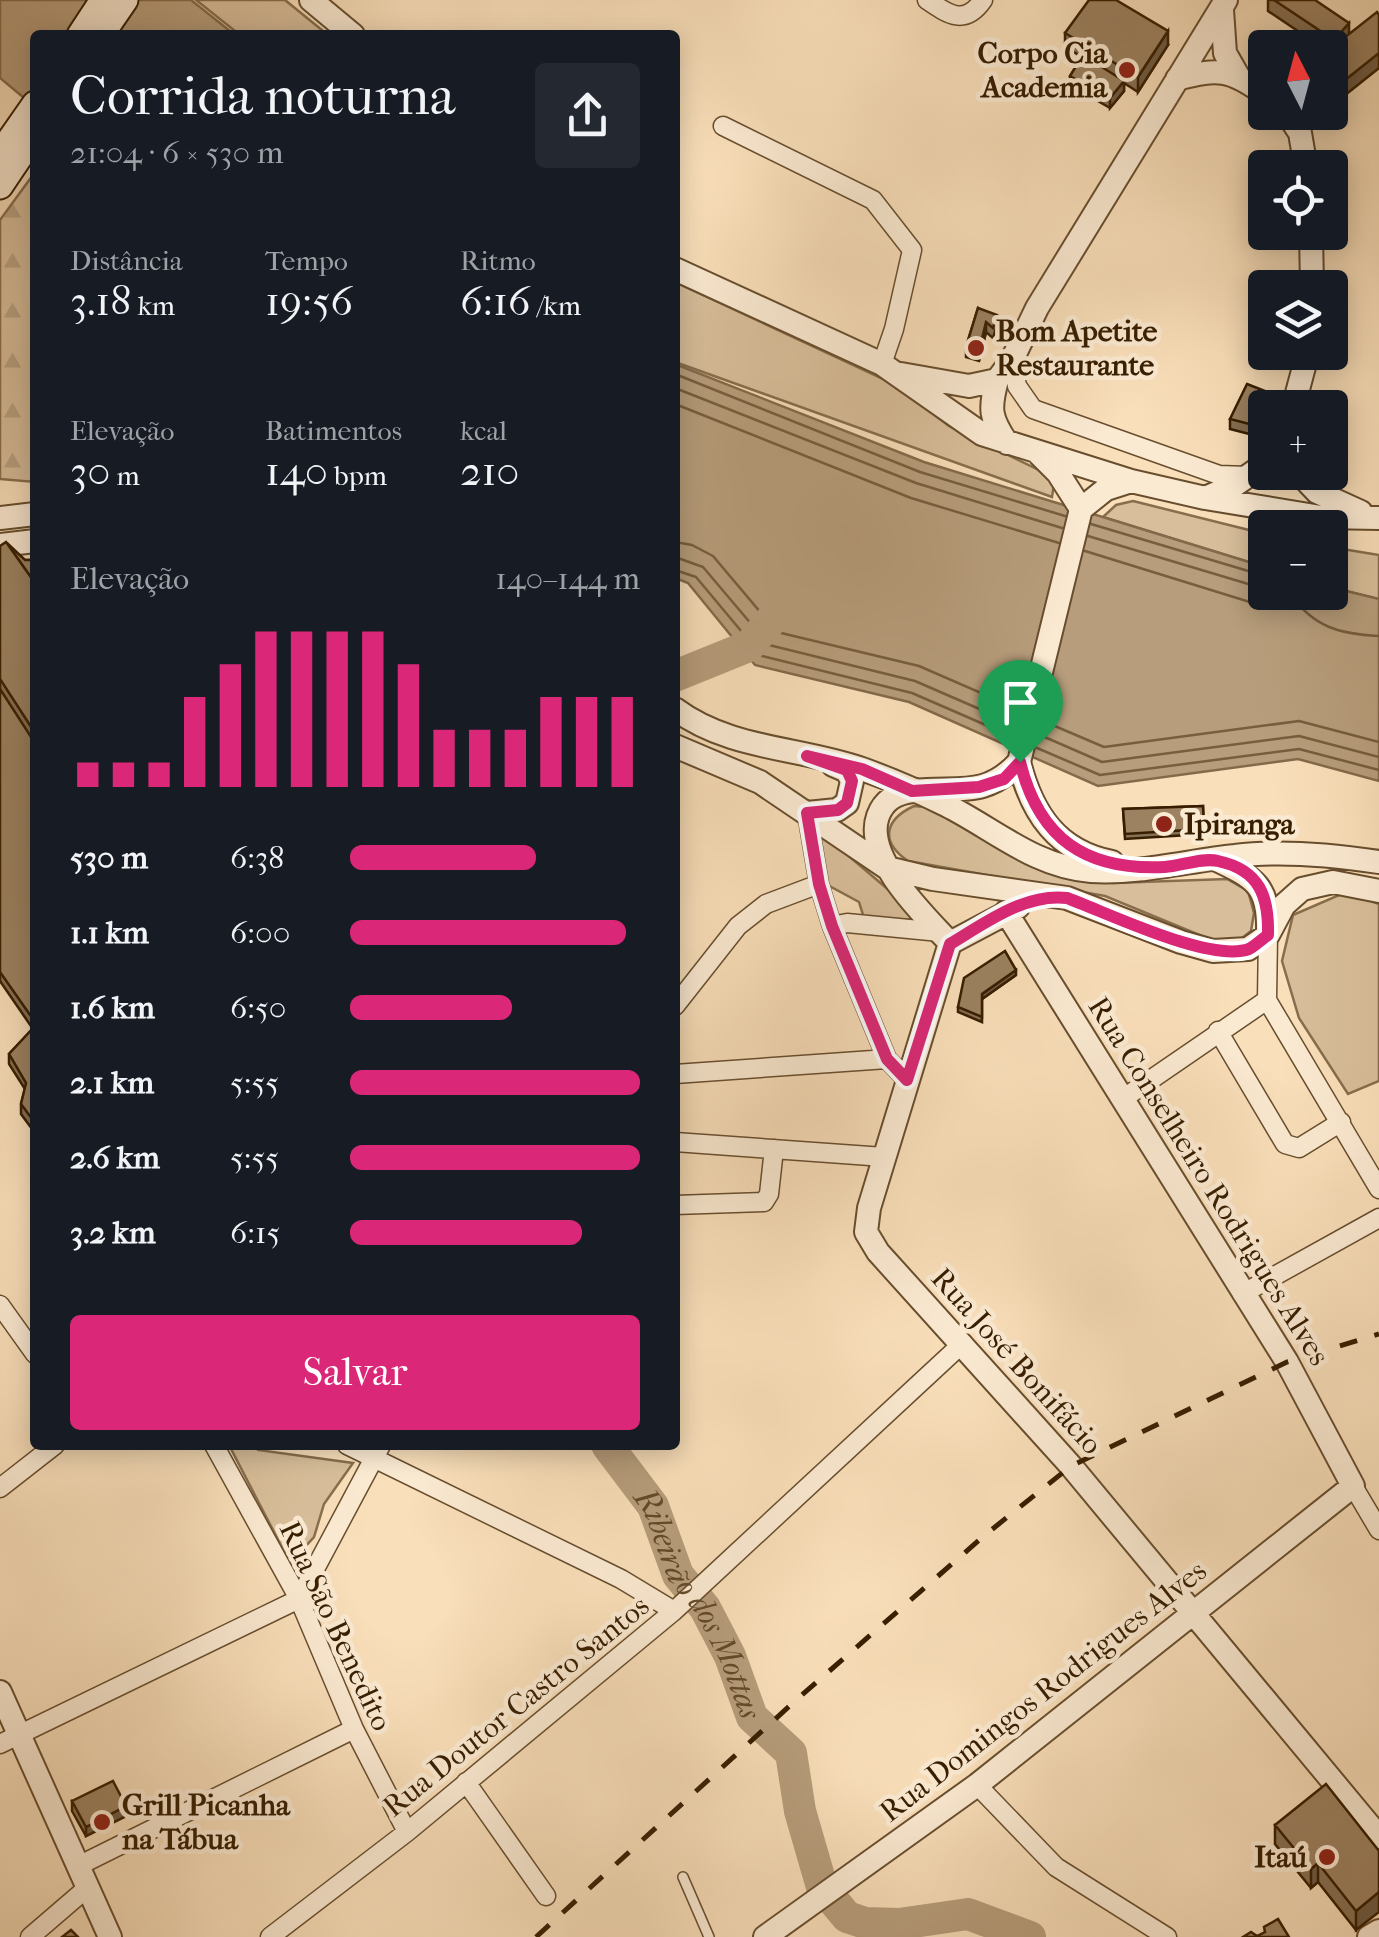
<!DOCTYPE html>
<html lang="pt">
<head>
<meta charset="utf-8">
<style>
	:root { --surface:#171b24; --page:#242831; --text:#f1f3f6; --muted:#9ea1a6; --accent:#db2777 }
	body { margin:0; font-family:"IM FELL French Canon",serif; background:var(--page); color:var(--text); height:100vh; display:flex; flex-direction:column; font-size:38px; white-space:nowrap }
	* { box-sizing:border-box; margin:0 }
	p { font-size:32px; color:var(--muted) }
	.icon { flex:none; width:55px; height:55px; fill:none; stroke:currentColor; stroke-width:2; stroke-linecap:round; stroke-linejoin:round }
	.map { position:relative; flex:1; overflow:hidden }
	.drawer { position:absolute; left:30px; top:30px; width:650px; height:1420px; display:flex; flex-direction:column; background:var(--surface); border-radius:10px; box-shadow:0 5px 25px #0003 }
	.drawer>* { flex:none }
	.needle { width:65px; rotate:354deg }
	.controls { position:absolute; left:1248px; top:30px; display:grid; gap:20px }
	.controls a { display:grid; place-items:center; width:100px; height:100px; border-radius:10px; background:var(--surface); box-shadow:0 5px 25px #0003; font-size:50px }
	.pin { position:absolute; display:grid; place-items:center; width:85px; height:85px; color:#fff; margin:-102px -42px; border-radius:50% 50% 50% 0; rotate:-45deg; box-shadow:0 0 10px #0007 }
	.pin .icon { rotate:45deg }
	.round { display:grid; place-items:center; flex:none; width:105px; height:105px; border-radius:10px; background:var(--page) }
	.head { display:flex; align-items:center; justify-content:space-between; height:170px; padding:0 40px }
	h1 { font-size:55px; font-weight:600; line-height:75px }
	.metrics { display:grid; grid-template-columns:repeat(3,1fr); gap:15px; height:170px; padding:10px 40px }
	.metrics div { display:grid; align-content:center }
	.metrics b { font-size:42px; font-weight:600 }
	.metrics small { font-size:28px; font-weight:400 }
	.metrics p { font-size:28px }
	.chart { height:280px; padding:20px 40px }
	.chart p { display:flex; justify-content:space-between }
	.chart svg { width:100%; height:180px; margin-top:10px; stroke:var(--accent); stroke-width:6 }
	.action { display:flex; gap:20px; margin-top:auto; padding:20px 40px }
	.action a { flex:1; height:115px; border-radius:10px; background:var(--accent); color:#fff; font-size:40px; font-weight:600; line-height:115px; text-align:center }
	ul { padding:0 40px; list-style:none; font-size:32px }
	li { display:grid; grid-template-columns:160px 120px 1fr; align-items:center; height:75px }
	li i { height:25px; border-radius:12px; background:var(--accent) }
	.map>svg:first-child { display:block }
</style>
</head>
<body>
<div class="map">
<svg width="1379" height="1937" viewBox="0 0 1379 1937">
	<defs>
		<pattern id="forest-firs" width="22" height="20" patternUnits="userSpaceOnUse" patternTransform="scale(2.5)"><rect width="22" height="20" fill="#d8be9a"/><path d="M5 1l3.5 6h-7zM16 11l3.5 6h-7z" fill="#baa383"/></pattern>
	</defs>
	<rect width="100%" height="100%" fill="#f9dfba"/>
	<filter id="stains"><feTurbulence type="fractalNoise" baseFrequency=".002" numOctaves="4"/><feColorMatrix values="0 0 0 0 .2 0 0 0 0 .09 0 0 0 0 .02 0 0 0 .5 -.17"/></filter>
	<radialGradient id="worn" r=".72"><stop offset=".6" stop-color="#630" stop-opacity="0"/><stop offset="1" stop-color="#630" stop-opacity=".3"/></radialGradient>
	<!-- forest -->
	<path fill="url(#forest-firs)" stroke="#886e4d" stroke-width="2.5" d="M35,172V482L0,479V220Z"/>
	<!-- park -->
	<path fill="#d8be9a" stroke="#886e4d" stroke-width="2.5" d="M196,0H285L328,35H240Z
		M675,282L894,384L949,426L1055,478L1052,497L675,362Z
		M1133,501L1265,534V567L1103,517L1116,505Z
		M1330,547L1379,555V599L1330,587Z
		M914,806L936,808L1056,875L1113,883L1227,879L1248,891L1254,913L1251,931L1237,942L1214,941L1105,896L908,861C880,842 884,820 914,806Z
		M817,829L924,920L864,918L859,902L822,882Z
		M1346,892L1379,904V1081L1348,1094L1299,1018L1282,961L1293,915Z
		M229,1445H257L258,1450L353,1463L324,1504L314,1537L290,1563Z"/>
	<!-- water -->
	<path fill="#b79d7b" stroke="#846a4a" stroke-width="2.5" d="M0,0H191L235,35H35V107L0,78Z
		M675,364L924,462L1265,567V592H1330V587L1379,599V781L1298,759L1098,786L909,702L755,665L688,583L675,578Z"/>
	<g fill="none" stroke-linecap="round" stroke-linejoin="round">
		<!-- shore -->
		<path stroke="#775e3e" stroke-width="2.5" d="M675,374L920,472L1065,516
			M675,388L916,483L1062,528
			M675,404L911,498L1059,543
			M1091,524L1265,576
			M1088,536L1265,589
			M675,542L692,545L713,556L777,632L919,666L1018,709
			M1085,551L1253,603H1272L1291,595C1314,627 1339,634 1379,636
			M675,557L703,567L769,645L915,681L1014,724
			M675,570L696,577L762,656L912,693L1011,736
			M1043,721L1104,747L1299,721L1379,742
			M1040,735L1102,762L1299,736L1379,757
			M1037,748L1100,775L1299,749L1379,770"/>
		<!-- river -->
		<g stroke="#b79d7b" stroke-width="32">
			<path d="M675,676L749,646L772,619"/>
			<path id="s1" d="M607,1445L653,1506L678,1575L705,1608L730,1656L752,1717L791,1753L800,1811L822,1887L847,1917L865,1923L899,1924L968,1914L1030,1937"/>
		</g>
		<!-- service casing -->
		<g stroke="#684e2e" stroke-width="12">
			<path id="service" d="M683,1877L709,1937"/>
		</g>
		<!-- minor casing -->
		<g stroke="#684e2e" stroke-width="21">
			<path id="minor" d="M927,0C949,15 965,26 983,0
				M723,126L873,200L912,250L894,329L882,364
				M1012,360L1017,386L1033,409L1219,475L1248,476
				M807,813L819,884L832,926L887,1059L907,1080
				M832,926L847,923L940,932
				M1268,935L1267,1000L1379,1189
				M675,1006L738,926L766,904L819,884
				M1218,1031L1285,1144L1299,1148L1341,1122
				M675,1074L887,1059
				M1124,1098L1267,1000
				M675,1142L884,1157
				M675,1205L764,1202L769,1194L774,1149
				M1242,1294L1379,1218
				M0,1305L35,1354
				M214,1445L299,1599L354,1729L407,1832
				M347,1445L621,1579L674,1611
				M1353,1486L1379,1530
				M0,1488L55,1445
				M0,1744L299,1599L381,1445
				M466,1782L546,1896
				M977,1785L1056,1867L1167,1937
				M78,1866L354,1729
				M30,1937L87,1888
				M270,1937L407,1832L674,1611L963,1343"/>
		</g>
		<!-- tertiary casing -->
		<g stroke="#684e2e" stroke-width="26">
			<path id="tertiary" d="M311,0L353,35
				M1222,10L1225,53L1237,74
				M1177,79C1220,68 1228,69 1265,94
				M1286,112L1300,133L1306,168
				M1311,232L1312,288
				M675,269L882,364L982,434L1131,481L1205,498L1321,517L1379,518
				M901,374L969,386L997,380L1012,360L1037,308L1226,0
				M997,380C989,409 990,418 1007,443
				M1293,408L1308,352
				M1037,452L1058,473L1081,509
				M1298,472L1317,492L1361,512
				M1205,498L1235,485L1265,464
				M1081,509L1019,762C1032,814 1057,851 1112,862
				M1081,509L1106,489L1131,481
				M0,518L35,514
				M0,545L35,541
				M675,709C730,750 799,747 862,769C890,779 920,792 946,805C994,829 1035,867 1091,871C1139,874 1187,861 1235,856C1282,850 1332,855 1379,862
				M675,746L760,782L887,868L933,879L1067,898L1181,942L1213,951L1248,949L1268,935L1284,905L1302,889L1333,882L1379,891
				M1019,762C985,799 957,786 913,791C896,793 884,800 878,816C863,857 924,915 950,943L869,1208L866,1232L878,1252L1071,1466L1379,1837
				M807,813L837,810L847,803L852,781L847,771L833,765
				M1217,860C1255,878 1269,886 1268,931
				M950,943L1018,907
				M0,1692L110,1937
				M765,1937L977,1785L1353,1486L1287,1362L1006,912
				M1369,1937L1379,1931"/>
		</g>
		<!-- secondary casing -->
		<g stroke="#371e00" stroke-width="29">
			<path id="secondary" d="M80,35L103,0
				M101,35L125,0
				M0,154L35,104
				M0,186L35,134"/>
		</g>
		<!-- service -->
		<use href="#service" stroke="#fbead2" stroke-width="9"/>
		<!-- minor -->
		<use href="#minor" stroke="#fbead2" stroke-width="18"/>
		<!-- tertiary -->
		<use href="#tertiary" stroke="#fbead2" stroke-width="22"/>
		<!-- secondary -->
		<use href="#secondary" stroke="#fbead2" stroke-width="25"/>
		<!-- rail -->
		<path stroke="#371e00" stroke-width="5" stroke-dasharray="18 18" stroke-linecap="butt" d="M536,1937L795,1701L985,1535L1071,1466L1287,1362L1379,1334"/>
	</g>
	<!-- wall -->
	<path fill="#867053" stroke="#371e00" stroke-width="2.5" d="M1268,0H1315L1349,34L1379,15V68L1335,103L1330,95V48H1323L1268,11Z
		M1065,33L1168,45L1138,92L1124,83V91L1110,108L1070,85V76L1082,57L1065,47Z
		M978,308L997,325L993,338L986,332L979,361L966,357V347Z
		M1270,403L1268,408H1265V416L1257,436L1230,429V419Z
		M0,546L25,560H35V1133L21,1114V1104L25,1089L9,1064V1054L33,1029L0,981Z
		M1203,806L1204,834L1125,839L1123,809Z
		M1016,975L982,999V1022L958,1012V1007Z
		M72,1801L126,1816L86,1836L72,1811Z
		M1275,1825L1379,1851L1356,1930L1318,1882L1311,1888L1275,1844Z"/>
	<!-- shaded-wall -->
	<path fill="#6d5b44" stroke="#371e00" stroke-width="2.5" d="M1349,23V37L1334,54V40Z
		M1168,31V45L1138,92V77Z
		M1379,53V68L1335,103V88Z
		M1124,81V91L1110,108V98Z
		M986,322V332L979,361V351Z
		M1270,393V403L1268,408H1265V416L1257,436V426Z
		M1016,970V975L982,999V994Z
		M126,1806V1816L86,1836V1827Z
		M1318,1863V1882L1311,1888V1869Z
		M1379,1892V1912L1356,1930V1911Z"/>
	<!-- building -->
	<path fill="#9c8261" stroke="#371e00" stroke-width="2.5" d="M1089,0H1116L1168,31L1138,77L1065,33Z
		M1274,0H1315L1349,23L1334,40Z
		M1377,12L1379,15V53L1335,88L1330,80V49Z
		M1083,55L1124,81L1110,98L1070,76Z
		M978,308L997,315L993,328L986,322L979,351L966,347Z
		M1247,384L1270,393L1257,426L1230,419Z
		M6,542L35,583V733L0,679V546Z
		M7,543L25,560H35V583Z
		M0,689L35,743V1022L0,972Z
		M1203,806L1204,829L1125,834L1123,809Z
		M1005,951L1016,970L982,994V1017L958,1007L964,978Z
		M35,1026V1123L21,1104L26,1083L9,1054Z
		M113,1781L126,1806L86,1827L72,1801Z
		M1326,1784L1379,1851V1892L1356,1911L1318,1863L1311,1869L1275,1825Z
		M1278,1919L1289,1937H1243L1251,1932L1257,1936L1265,1932L1264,1927Z
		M71,1930L78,1937H62Z"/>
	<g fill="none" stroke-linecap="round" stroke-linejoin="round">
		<!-- route casing -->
		<g stroke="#fff" stroke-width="20">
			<path id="route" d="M807,756L862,769L912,791L979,787L1004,779L1020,762C1039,839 1086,871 1165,867C1181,866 1203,857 1218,861C1260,870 1269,897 1268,935C1262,939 1255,946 1249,949C1210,963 1108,913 1067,898C1025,893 985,923 950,944L907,1080L887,1059L832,926L819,884L807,813L838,810L847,803L852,781L847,770Z"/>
		</g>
		<!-- route -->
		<use href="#route" stroke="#db2777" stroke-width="12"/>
	</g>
	<!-- markers -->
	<g fill="#8f2418" stroke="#fbead2" stroke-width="4">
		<circle cx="1127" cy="70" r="10"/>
		<circle cx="976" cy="348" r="10"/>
		<circle cx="1164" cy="824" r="10"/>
		<circle cx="102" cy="1822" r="10"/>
		<circle cx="1327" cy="1857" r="10"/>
	</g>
	<g text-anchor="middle" stroke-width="9" stroke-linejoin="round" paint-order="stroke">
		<!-- poi labels -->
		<g font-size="30" font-weight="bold" fill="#371e00" stroke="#fbead2" text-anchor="start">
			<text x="1107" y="63" text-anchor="end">Corpo Cia<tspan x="1107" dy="34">Academia</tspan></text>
			<text x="996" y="341">Bom Apetite<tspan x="996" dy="34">Restaurante</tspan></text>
			<text x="1184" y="834">Ipiranga</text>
			<text x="122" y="1815">Grill Picanha<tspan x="122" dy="34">na Tábua</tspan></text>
			<text x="1307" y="1867" text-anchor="end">Itaú</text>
		</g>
		<!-- street labels -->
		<g font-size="30" fill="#371e00" stroke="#fbead2">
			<text transform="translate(1209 1181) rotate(58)" y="10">Rua Conselheiro Rodrigues Alves</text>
			<text transform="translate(1017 1361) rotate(48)" y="10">Rua José Bonifácio</text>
			<text transform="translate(336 1626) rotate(65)" y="10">Rua São Benedito</text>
			<text transform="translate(1043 1691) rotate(-38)" y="10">Rua Domingos Rodrigues Alves</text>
			<text transform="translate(516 1706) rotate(-39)" y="10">Rua Doutor Castro Santos</text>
		</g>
		<!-- water labels -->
		<g font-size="32" font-style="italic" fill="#644a2b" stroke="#fbead2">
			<text dy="11" stroke="none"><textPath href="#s1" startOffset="185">Ribeirão dos Mottas</textPath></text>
		</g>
	</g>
	<rect width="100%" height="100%" filter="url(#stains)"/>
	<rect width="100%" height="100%" fill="url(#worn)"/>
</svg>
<div class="controls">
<a><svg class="needle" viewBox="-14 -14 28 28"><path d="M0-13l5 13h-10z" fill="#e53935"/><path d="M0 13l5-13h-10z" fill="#9ea1a6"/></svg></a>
<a><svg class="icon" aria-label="locate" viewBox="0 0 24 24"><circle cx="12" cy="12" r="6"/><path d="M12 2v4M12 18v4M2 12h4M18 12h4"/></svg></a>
<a><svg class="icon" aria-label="layers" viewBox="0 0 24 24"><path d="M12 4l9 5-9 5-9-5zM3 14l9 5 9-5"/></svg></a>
<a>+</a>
<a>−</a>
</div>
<div class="pin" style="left:1020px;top:762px;background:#1e9e55"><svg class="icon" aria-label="arrive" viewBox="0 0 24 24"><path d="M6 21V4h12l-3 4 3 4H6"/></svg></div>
<section class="drawer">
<div class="head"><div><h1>Corrida noturna</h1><p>21:04 · 6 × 530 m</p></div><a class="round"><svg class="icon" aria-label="share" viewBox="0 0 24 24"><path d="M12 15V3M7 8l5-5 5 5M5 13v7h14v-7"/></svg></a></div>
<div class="metrics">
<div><p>Distância</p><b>3.18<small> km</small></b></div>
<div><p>Tempo</p><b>19:56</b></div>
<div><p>Ritmo</p><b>6:16<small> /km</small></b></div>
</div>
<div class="metrics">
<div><p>Elevação</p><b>30<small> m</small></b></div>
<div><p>Batimentos</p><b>140<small> bpm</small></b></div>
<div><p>kcal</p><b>210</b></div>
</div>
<div class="chart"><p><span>Elevação</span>140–144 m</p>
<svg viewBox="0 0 160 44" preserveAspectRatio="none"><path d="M5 44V38M15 44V38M25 44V38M35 44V22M45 44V14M55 44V6M65 44V6M75 44V6M85 44V6M95 44V14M105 44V30M115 44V30M125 44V30M135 44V22M145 44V22M155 44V22"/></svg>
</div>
<ul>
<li><b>530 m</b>6:38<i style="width:64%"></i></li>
<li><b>1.1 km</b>6:00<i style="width:95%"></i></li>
<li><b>1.6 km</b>6:50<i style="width:56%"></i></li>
<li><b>2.1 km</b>5:55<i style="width:100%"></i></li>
<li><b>2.6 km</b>5:55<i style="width:100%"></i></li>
<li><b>3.2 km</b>6:15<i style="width:80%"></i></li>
</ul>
<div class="action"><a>Salvar</a></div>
</section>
</div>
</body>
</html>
